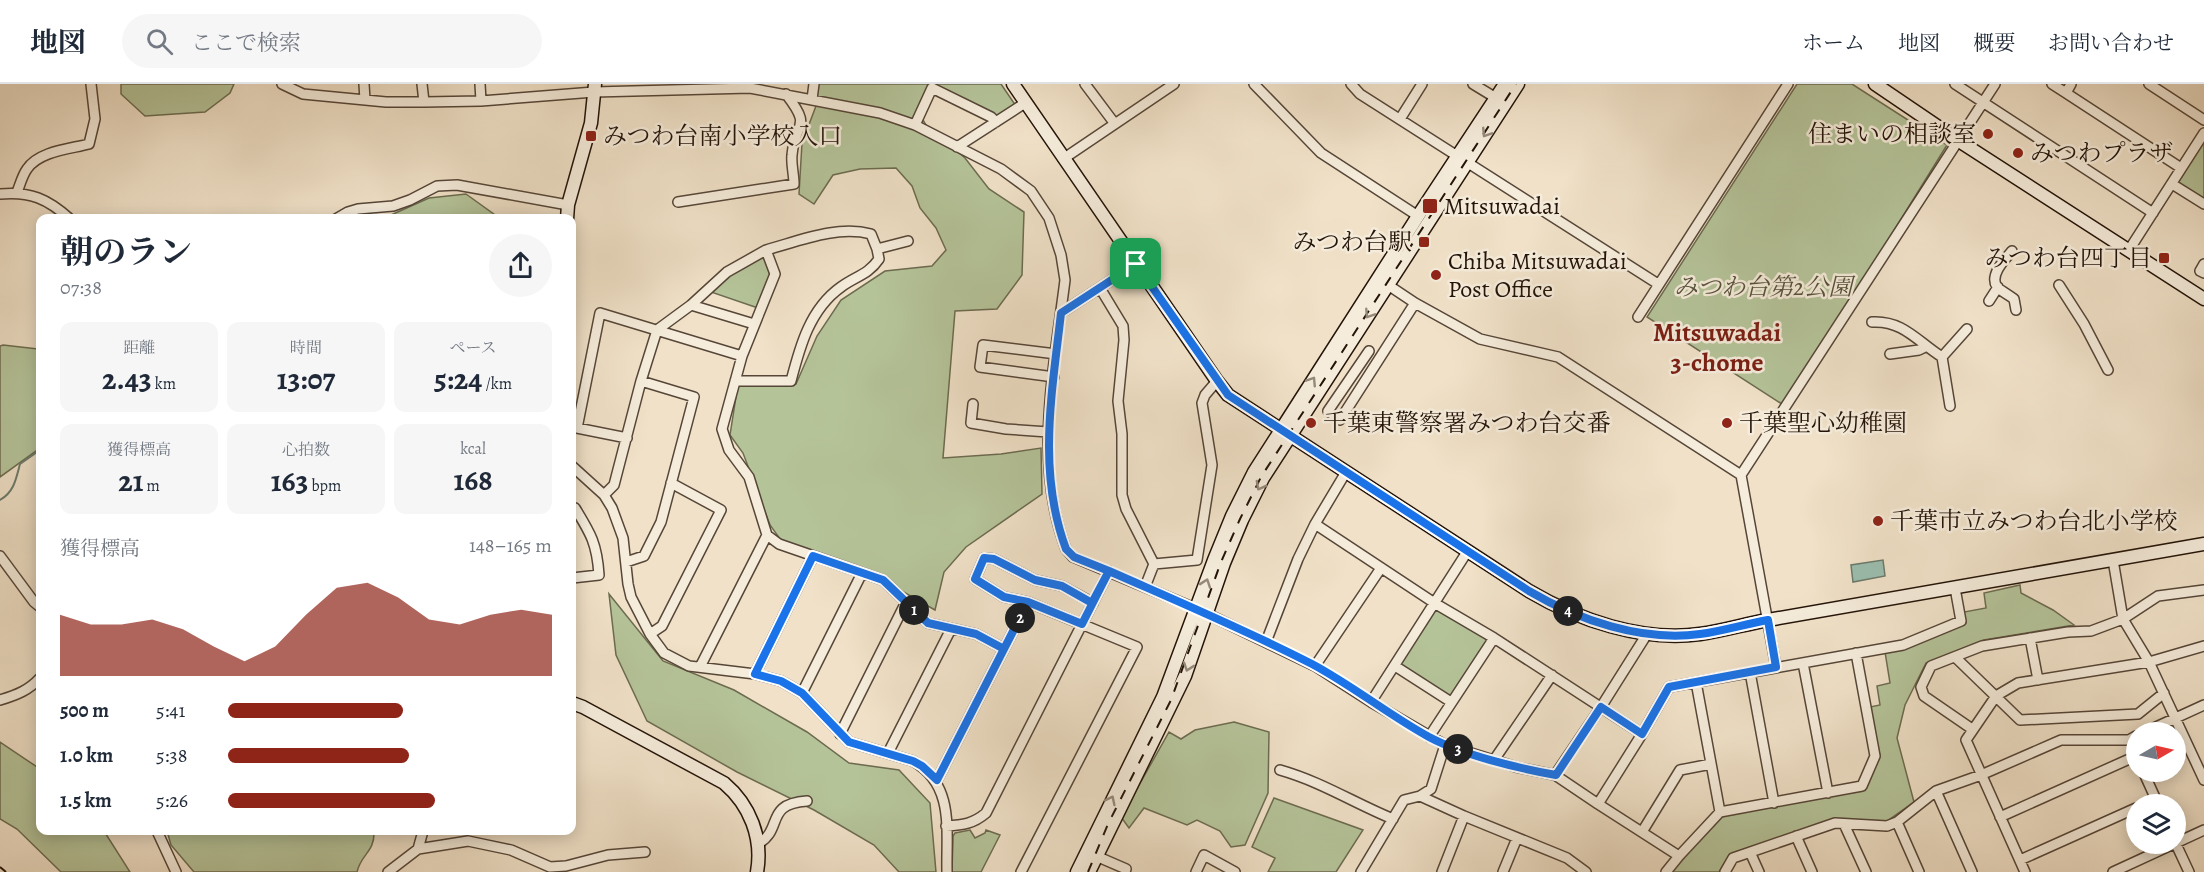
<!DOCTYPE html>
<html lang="ja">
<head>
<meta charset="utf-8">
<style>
	:root { --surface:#fff; --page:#f6f6f7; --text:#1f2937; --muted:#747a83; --line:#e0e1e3; --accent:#8f2418 }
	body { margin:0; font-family:Alegreya,"Noto Serif JP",serif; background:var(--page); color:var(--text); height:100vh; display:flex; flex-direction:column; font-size:22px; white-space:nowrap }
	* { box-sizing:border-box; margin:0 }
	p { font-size:20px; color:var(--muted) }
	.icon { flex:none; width:33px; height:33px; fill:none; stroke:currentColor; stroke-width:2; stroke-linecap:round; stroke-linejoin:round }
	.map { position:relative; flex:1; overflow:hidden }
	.drawer { position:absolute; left:36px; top:130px; width:540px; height:621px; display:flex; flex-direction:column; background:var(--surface); border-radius:12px; box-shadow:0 3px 15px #0003 }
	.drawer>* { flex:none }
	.needle { width:39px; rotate:81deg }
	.buttons { position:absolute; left:2126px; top:638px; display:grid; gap:12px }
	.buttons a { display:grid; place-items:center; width:60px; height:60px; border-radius:50%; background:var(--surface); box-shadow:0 3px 15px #0003; font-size:30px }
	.pin { position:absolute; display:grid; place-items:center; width:51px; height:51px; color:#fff; margin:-26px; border-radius:12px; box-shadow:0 3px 9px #0006 }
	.km { position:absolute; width:30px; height:30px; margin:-15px; border-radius:50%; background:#222; color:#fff; font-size:16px; line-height:30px; text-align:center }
	.round { display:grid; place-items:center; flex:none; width:63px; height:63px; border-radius:32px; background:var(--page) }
	.overview { display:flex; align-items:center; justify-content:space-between; height:102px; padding:0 24px }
	h1 { font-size:33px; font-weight:700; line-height:45px }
	.stats { display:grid; grid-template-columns:repeat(3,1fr); gap:9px; height:102px; padding:6px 24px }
	.stats div { display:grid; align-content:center; border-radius:12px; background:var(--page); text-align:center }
	.stats b { font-size:30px; font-weight:700 }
	.stats small { font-size:16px; font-weight:400 }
	.stats p { font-size:16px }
	.chart { height:168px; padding:12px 24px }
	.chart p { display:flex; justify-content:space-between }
	.chart svg { width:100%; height:108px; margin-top:6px; fill:var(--accent); opacity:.7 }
	ul { padding:0 24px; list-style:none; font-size:20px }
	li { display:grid; grid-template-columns:96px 72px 1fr; align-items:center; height:45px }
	li i { height:15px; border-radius:8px; background:var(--accent) }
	header { display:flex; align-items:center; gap:36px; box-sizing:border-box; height:84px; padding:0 30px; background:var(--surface); border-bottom:2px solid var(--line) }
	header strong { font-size:28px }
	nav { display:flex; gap:33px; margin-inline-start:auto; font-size:21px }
	.search { width:420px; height:54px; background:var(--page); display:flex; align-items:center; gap:15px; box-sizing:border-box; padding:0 21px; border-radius:33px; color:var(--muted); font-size:22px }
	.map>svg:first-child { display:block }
</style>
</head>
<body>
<header>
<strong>地図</strong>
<div class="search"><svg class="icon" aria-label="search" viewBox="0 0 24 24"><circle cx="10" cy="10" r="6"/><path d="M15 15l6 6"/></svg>ここで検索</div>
<nav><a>ホーム</a><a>地図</a><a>概要</a><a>お問い合わせ</a></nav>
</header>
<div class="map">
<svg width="2204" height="788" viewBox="0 0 2204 788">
	<rect width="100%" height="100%" fill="#f0e1c8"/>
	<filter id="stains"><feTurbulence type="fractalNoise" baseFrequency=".00333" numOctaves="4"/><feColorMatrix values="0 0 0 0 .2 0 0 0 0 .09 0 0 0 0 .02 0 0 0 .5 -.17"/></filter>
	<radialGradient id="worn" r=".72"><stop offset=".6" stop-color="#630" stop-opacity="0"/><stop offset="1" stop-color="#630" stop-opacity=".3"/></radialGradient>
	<!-- green -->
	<path fill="#b5c399" stroke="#6c6b50" stroke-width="1.5" d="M121,0H234L230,9L205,28L145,32L121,10Z
		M816,0H1001L1016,22L997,35L931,1L918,27L926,41L965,74L989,105L1024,128L1022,191L997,225L955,227L943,374L1001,370L1041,364L1042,410L966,463L944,488L935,526L879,494L780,455L770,441L743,369L730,351L738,300H796L817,252L841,216L885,187L932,182L946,166L936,144L920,124L912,102L896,84L860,85L833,91L814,120L799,110L802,59L819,14L814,13Z
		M1797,0H1852L1947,61L1785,322L1647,233Z
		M2204,56V118L2176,100Z
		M466,110L495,131V135H382L429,114Z
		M761,171L764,173L770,191L758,224L711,208L729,188Z
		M3,261L38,265L40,263V364L0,393V262Z
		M2020,501L2021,509L2053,526L2074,541L1984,556L1926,579L1905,621L1897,654L1914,718L1887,737L1834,735L1730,770L1719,788H1670L1721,732L1865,705L1880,672L1870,623L1880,621L1877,602L1890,599L1885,568L1965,538L1964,528L1986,524L1984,509Z
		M609,510L663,577L734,606L807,648L849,679L899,686L930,719L936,788H899L874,761L814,726L737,688L647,637L616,571Z
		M1435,524L1485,551L1486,558L1451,612H1446L1401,583L1400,579Z
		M1234,638L1269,648L1268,709L1245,761L1231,763L1220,747L1197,736L1187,741L1144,724L1129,744L1121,733L1169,648L1181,655L1195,646Z
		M0,658L40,685V747H104L130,788H61L17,745L0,735Z
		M1274,714L1363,746L1336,788H1268L1275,774L1252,763Z
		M970,746L975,754L985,749L986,746L1000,751L981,788H952L953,752L955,749Z
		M167,747H374C375,768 361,770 357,788H194L171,761Z"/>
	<!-- water -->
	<path fill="#9bbeaf" stroke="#6b7a6c" stroke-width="1.5" d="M1883,476L1885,492L1853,498L1851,481Z"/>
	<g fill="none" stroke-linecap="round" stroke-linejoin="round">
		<!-- stream -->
		<path stroke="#6b7a6c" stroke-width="2" d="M0,416C14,408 16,395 20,380L40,366"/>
		<!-- street casing -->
		<g stroke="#564638" stroke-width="12">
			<path id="street" d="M282,0L303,10L386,18H424L481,17L594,8L750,4L880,29L915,41L1001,85L1031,107L1049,134L1061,171L1065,196C1054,285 1033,379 1066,465L1073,473L1197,525L1315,582L1371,618L1445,661L1431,705L1420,712L1464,732L1567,774L1586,788
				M364,0L365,16
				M422,0L424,18
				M480,0L481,17
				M1085,0L1115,40
				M1254,0L1321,69L1418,132
				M1351,0L1360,10L1658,200
				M1473,0L1496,14
				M1955,0L2153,129
				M2052,0L2066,9L2071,0
				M2149,0L2204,36
				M2066,9L2181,84
				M812,15L814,0
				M1400,35L1422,0
				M915,41L932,4L991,33L996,38
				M957,63L1025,19
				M1063,75L1174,0
				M2172,100L2204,120
				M17,108C20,101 22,92 27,85C39,67 70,65 89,60L95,35L91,0
				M0,110C30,107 48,115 70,135
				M678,118L794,100C794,91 791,80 792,71C795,37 813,45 786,10
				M336,135L348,128L358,125L393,122L410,116L437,102L457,101L568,121
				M877,165L908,157
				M2129,166L2204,49
				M2012,167C2005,175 1989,191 1997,203C2001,207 2009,211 2014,215L2016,226
				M2204,180L2200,187L2204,189
				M1388,201L1415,219L1480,255L1558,273L1741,391
				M2059,201L2084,240L2108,286
				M1100,204L1123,242L1124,256L1118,317L1122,350V411L1126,425L1154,480L1145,503
				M1989,217L1998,203
				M691,221L727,188L766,166
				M1061,229L1136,180
				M1638,233L1788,0
				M1872,238C1903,236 1918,258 1942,273
				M1369,267L1328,327L1340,336L1415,219
				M1890,270L1919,266L1925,263
				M1054,293L980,283L983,261L1056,270
				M735,297H791C800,262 810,225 841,203C856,192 868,191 879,175L877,165L871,150C837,141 799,157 766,166L775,190L742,272L722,345L729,366L749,393L767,451L779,460L883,496L906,518
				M973,320L971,339L1006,345L1048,348
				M1950,322L1942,273L1967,245
				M627,354L577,344L600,229L742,272
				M572,382L604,411L612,424L623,454L628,500L631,513L650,550L664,569L689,582L755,590L781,597L802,609L849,658L913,677C955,701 946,746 947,788
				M604,411L614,401L641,297L657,246L691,221L754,240
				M572,426L575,424C591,450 597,460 599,491L572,494
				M1315,440L1436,520L1494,554L1642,650
				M0,472L34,518L40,523
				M2113,476L2123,535L2149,578L2204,696
				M626,478L644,472L661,438L694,313L641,297
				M1154,480L1197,476L1212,381L1202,319L1205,311L1217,297
				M650,550L662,542L721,426L671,399
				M2030,554L2038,596
				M1266,558L1298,475L1315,440L1346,388
				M1955,573L2020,636L2138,630L2164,609
				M1803,579L1828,709
				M1315,582L1381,484
				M1395,582L1451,618
				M700,583L767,451
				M1776,583L1741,391L1995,0
				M1750,588L1774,719
				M755,590L813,472
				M1696,598L1720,728
				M802,609L862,489
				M0,616C17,611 29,606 40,594
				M1371,618L1467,468
				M1972,645L1924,612L1921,603L1931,582L1982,562L2068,548L2091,547L2123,535L2158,512L2204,506
				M2145,648L2204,621
				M840,650L906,518L928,539L976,550L1004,565
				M1429,653L1494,554
				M1445,661L1516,683L1555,691L1598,720L1679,772
				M888,669L951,545
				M1494,676L1552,591
				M1280,686C1322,698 1354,719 1393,735
				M2143,687L2158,720
				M1555,691L1601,623L1647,550
				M937,696L1028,518
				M1936,707L1972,788
				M1598,720L1642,650L1669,603L1903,561L1961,537L1955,504
				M2000,733L2136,672
				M1897,738L1919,788
				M1844,740L1866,788
				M946,742C963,741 973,740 986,729L1109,487
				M157,747L176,788
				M1642,748L1680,686L1711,680
				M1796,752L1812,788
				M2175,758L2189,788
				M758,760C784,745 764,720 807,717
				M418,765L423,747
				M1750,768L1759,788
				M1096,772L1126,785L1125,788
				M2020,776L2136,724
				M388,788L418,765L468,757L511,766L550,783L566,782L608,771L645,768
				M1021,788L1137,563L1028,518L1004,513L975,495L984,474L994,475L1035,496L1062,502L1093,519
				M1196,788L1204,771L1235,788
				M1361,788L1404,716L1420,712
				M1442,788L1464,732
				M1503,788L1517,754
				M1666,788L1679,772L1720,728L1862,702L1875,672L1856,569
				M1725,788L1733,774L1835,739L1887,742L1897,738L1936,707L1981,691L2061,656H2129L2136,652
				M2025,788L1966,656L1996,612L2018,599L2149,578L2204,562
				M2113,788L2204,746"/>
		</g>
		<!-- secondary casing -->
		<g stroke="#231308" stroke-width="15">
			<path id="secondary" d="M1013,0L1217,297L1228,311L1529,507C1578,536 1642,558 1700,550C1723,547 1745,540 1768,536L2204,460
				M1875,0L1959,57L2204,215
				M567,135L568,121L591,39L595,0
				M572,619L583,623L724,699C750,721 763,754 757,788
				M1077,788L1163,613L1214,476L1232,432L1254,388L1418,132L1505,0
				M1089,788L1185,592L1224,479L1242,436L1263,394L1518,0"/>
		</g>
		<!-- street -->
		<use href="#street" stroke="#f5ecdb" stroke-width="9"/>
		<!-- secondary -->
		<use href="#secondary" stroke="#f5ecdb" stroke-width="12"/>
		<!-- rail -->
		<path stroke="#231308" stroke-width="2" stroke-dasharray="10 10" stroke-linecap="butt" d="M0,783L6,788
			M1088,788L1108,740L1171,616L1221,478L1240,435L1261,393L1516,0"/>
	</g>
	<!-- one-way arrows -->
	<defs><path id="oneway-chevron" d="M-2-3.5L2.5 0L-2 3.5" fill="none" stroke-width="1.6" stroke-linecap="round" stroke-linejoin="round" transform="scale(1.5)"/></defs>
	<g stroke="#968a7c">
		<use href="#oneway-chevron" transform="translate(1486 49) rotate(123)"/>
		<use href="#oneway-chevron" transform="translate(1369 230) rotate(123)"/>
		<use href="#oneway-chevron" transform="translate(1312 297) rotate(-57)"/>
		<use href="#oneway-chevron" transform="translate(1260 402) rotate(118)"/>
		<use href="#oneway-chevron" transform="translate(1206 499) rotate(-71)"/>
		<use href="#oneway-chevron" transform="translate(1188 583) rotate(109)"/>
		<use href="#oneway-chevron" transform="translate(1111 716) rotate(-64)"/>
	</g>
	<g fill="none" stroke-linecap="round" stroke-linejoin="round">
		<!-- route casing -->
		<g stroke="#fff" stroke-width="12">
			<path id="route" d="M1136,180L1061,229C1052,309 1037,387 1066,465L1074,473L1109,487L1082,540L1028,518L1004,565L976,550L928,539L883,496L813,472L755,590L781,597L802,609L849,658L913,677L922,682L937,696L1028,518L1004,513L975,495L984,474L994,475L1035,496L1062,502L1092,519L1109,487C1177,517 1246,546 1312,580C1353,602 1389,631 1429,653C1463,671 1517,684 1556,691L1601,623L1642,650L1669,603L1776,583L1768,536C1745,540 1723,547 1700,550C1642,558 1578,536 1529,507L1228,311L1136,180"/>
		</g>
		<!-- route -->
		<use href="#route" stroke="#1a73e8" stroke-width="8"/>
	</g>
	<!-- markers -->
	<g fill="#8f2418" stroke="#f5ecdb" stroke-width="2">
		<circle cx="1988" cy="50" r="6"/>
		<rect x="585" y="46" width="12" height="12" rx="3"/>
		<circle cx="2018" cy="69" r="6"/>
		<rect x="1422" y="114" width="16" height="16" rx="3"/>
		<rect x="1418" y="152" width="12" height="12" rx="3"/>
		<rect x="2158" y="168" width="12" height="12" rx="3"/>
		<circle cx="1436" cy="191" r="6"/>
		<circle cx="1311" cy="339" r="6"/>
		<circle cx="1727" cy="339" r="6"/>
		<circle cx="1878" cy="437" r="6"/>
	</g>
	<g text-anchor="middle" stroke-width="5" stroke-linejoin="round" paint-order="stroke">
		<!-- poi labels -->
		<g font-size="24" fill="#231308" stroke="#f5ecdb" text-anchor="start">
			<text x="1976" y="58" text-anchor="end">住まいの相談室</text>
			<text x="603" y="60">みつわ台南小学校入口</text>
			<text x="2030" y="77">みつわプラザ</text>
			<text x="1444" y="130">Mitsuwadai</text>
			<text x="1412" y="166" text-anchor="end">みつわ台駅</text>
			<text x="2152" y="182" text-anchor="end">みつわ台四丁目</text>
			<text x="1448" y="185">Chiba Mitsuwadai<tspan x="1448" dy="28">Post Office</tspan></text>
			<text x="1323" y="347">千葉東警察署みつわ台交番</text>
			<text x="1739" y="347">千葉聖心幼稚園</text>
			<text x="1890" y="445">千葉市立みつわ台北小学校</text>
		</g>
		<!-- park labels -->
		<g font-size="24" font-style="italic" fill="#56513b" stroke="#f5ecdb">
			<text x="1763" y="211">みつわ台第2公園</text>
		</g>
		<!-- neighbourhood labels -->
		<g font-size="26" font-weight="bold" fill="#7a1f14" stroke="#f5ecdb">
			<text x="1717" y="257">Mitsuwadai<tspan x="1717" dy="30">3-chome</tspan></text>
		</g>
	</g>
	<rect width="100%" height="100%" filter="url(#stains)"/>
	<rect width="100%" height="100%" fill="url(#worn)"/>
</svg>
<div class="buttons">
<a><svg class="needle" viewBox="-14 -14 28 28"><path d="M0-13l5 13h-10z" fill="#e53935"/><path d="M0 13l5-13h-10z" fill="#747a83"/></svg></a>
<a><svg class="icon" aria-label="layers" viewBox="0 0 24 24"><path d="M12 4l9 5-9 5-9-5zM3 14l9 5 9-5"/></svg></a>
</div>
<div class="pin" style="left:1136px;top:180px;background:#1e9e55"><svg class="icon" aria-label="arrive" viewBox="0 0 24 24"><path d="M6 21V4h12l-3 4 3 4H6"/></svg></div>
<b class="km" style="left:914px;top:526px">1</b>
<b class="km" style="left:1020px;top:534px">2</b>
<b class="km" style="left:1458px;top:665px">3</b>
<b class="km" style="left:1568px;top:527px">4</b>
<section class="drawer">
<div class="overview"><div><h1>朝のラン</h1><p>07:38</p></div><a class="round"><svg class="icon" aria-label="share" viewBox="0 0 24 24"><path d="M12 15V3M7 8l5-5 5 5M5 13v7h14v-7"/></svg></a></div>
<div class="stats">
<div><p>距離</p><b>2.43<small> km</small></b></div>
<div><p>時間</p><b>13:07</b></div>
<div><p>ペース</p><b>5:24<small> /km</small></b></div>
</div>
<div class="stats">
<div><p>獲得標高</p><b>21<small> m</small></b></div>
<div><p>心拍数</p><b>163<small> bpm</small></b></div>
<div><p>kcal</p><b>168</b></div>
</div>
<div class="chart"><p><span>獲得標高</span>148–165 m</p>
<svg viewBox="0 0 160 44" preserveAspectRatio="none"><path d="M0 44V19L10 23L20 23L30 21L40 25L50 32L60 38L70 32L80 19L90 8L100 6L110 12L120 21L130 23L140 19L150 17L160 19V44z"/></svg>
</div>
<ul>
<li><b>500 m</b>5:41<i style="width:54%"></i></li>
<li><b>1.0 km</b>5:38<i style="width:56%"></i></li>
<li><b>1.5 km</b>5:26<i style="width:64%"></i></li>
</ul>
</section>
</div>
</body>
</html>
